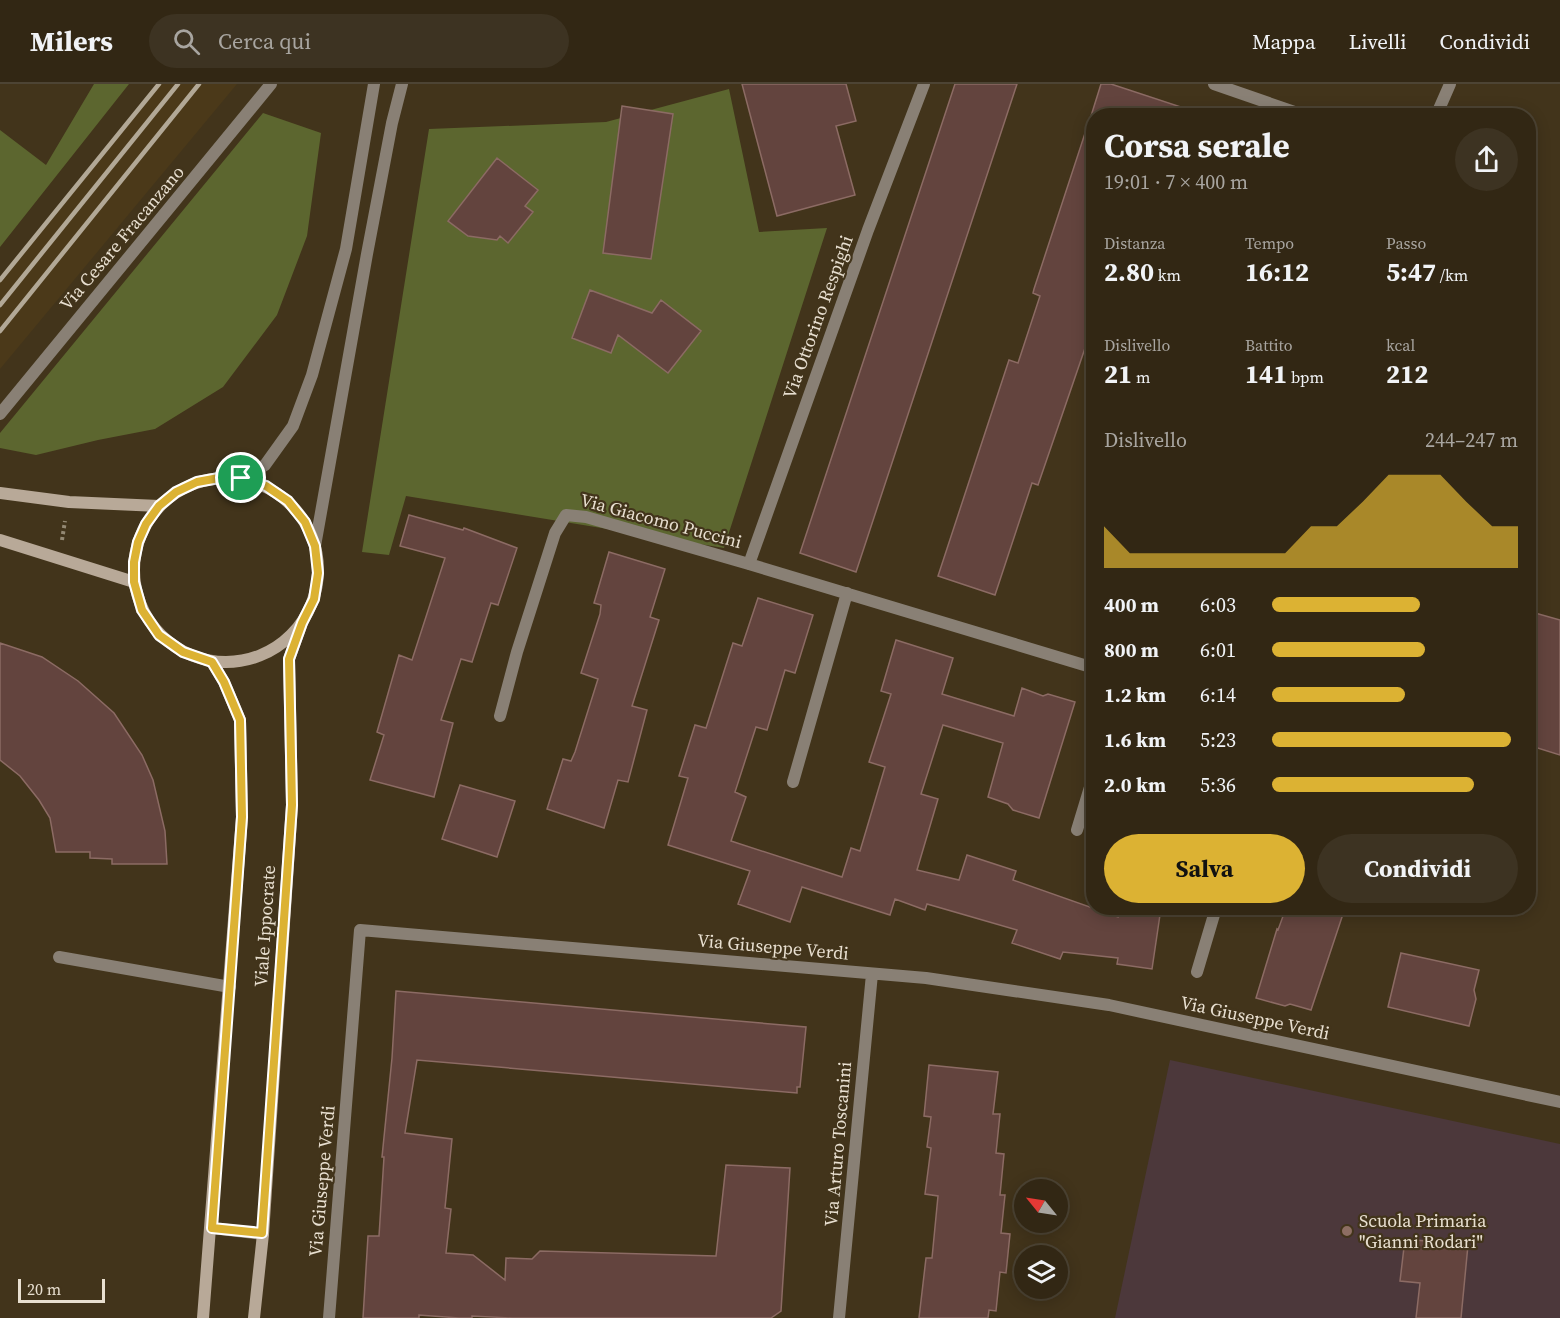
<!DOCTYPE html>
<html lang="it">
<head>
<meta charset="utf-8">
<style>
	:root { --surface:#322714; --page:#3d3322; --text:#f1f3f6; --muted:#a8a5a0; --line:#4d4434; --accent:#dcb233 }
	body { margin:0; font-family:"Source Serif 4",serif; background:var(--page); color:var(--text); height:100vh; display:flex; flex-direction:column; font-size:22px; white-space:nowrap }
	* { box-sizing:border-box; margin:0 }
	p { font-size:20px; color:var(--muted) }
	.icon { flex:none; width:33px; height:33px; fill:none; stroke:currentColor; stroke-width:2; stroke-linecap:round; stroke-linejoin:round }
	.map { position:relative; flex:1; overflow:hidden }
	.side { position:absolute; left:1086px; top:24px; width:450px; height:807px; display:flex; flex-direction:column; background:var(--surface); border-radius:24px; box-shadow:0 3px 15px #0003,0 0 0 2px var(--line) }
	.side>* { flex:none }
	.needle { width:39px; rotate:300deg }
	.fabs { position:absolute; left:1014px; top:1095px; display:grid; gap:12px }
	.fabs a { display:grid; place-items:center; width:54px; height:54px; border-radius:50%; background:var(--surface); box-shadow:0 3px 15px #0003,0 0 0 2px var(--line); font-size:30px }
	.scale { position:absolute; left:18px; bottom:15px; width:87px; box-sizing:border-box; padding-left:6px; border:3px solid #e8dfd0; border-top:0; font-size:16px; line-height:21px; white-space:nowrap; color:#e8dfd0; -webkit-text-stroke:4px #42341b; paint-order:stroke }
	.pin { position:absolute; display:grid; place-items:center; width:51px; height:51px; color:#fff; margin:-26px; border:3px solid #fff; border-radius:50%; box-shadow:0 2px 6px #0007 }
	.round { display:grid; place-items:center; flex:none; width:63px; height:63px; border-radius:32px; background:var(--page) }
	.head { display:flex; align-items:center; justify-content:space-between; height:102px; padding:0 18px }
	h1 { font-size:33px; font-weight:700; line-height:45px }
	.figures { display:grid; grid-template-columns:repeat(3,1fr); gap:9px; height:102px; padding:6px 18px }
	.figures div { display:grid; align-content:center }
	.figures b { font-size:26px; font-weight:700 }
	.figures small { font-size:16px; font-weight:400 }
	.figures p { font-size:16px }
	.chart { height:168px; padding:12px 18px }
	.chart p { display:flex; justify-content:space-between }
	.chart svg { width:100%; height:108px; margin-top:6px; fill:var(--accent); opacity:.7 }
	.primary-button { display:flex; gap:12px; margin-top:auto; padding:12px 18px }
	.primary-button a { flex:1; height:69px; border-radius:36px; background:var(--accent); color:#111; font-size:24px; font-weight:700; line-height:69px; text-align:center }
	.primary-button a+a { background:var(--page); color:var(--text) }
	ul { padding:0 18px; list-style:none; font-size:20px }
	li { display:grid; grid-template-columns:96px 72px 1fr; align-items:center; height:45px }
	li i { height:15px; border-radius:8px; background:var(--accent) }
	header { display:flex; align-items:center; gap:36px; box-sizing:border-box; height:84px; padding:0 30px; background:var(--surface); border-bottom:2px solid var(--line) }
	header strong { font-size:28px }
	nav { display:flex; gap:33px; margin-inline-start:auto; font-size:21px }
	.search { width:420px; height:54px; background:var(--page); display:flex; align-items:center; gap:15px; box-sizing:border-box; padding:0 21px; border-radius:33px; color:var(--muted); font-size:22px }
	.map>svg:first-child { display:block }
</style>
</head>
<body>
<header>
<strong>Milers</strong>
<div class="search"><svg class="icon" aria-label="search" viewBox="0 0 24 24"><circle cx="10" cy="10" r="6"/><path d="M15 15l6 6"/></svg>Cerca qui</div>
<nav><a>Mappa</a><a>Livelli</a><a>Condividi</a></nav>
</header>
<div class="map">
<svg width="1560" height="1234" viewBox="0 0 1560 1234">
	<rect width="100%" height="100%" fill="#42341b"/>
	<!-- built -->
	<path fill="#4b3919" d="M158,0H237L0,285V193Z"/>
	<!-- education -->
	<path fill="#4c383b" d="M1170,976L1560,1060V1234H1115Z"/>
	<!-- green -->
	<path fill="#5c662f" d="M94,0H129L0,163V46L46,81Z
		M729,5L759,148L827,144L724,464L406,412L389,471L362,468L429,45L606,38Z
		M263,29L321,49L307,152L277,231L223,303L155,345L98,356L36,371L0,364V349Z"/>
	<!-- building -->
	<path fill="#63443e" stroke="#8c6b64" stroke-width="1.5" d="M742,0H846L856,37L836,42L855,111L777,132Z
		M955,0H1017L856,488L800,469Z
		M1101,0H1111L1193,27V32H1091Z
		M622,22L673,30L651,175L603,169Z
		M1089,37L1094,38V238L1038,401L1032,399L995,511L938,492L1009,276L1018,279L1040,212L1033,209L1034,205Z
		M497,74L538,106L525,122L533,128L508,159L500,152L497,156L468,152L448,137Z
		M590,206L652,229L661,216L701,247L668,289L618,251L611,269L572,254Z
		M409,431L463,446L464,444L517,464L498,521L491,519L472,578L461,575L441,636L453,639L434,713L370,696L384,651L377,648L399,571L412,576L445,474L400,462Z
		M609,468L665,485L650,533L659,536L632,622L647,626L628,698L618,696L604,744L547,725L563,675L571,677L575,668L598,595L581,589L600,530L601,521L594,519Z
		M758,514L813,531L795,589L785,586L767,646L756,643L735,708L746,713L731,757L842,793L851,764L860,767L885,683L869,678L891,610L881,607L896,556L953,574L942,610L1014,632L1022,604L1043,612L1048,610L1075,618L1039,734L1013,726L1008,720L988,713L1003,659L943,641L921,710L938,715L917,786L959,796L967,771L1016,787L1013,796L1118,833V824H1161L1152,885L1117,880L1118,874L1063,868L1060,875L1012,859L1017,846L927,820L925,826L895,815L890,831L802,803L790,838L738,820L750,787L668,761L688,694L679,692L695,641L706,644L733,559L742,562Z
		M1528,527L1560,536V671L1528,661L1537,628L1528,626Z
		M0,559L42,573L78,597L114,629L142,671L153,696L165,747L167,780H112V775L90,774V768H56L50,734L39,716L20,692L0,676Z
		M460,701L515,717L497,773L442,755Z
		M1286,824H1345L1311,926L1290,920L1285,922L1256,914L1277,845L1278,846Z
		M1401,869L1479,886L1474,906L1476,915L1469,942L1388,923Z
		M396,907L806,943L800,1003H797V1009L417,976L405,1049L452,1055L445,1124L451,1125L446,1169L473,1171L505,1196L506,1174L532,1175L540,1167L716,1172L726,1081L790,1084L781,1227L771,1234H512L472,1232V1234H459L419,1231V1234H363L368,1152H379L384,1073H382L392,974Z
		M929,981L998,988L993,1030H1000L996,1069L1004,1070L1000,1111H1005L1001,1149L1010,1150L1006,1189L1000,1188L996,1227L989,1226L988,1234H919L926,1174H932L938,1112L925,1110L931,1064L927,1063L931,1033L924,1032Z
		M1405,1155L1468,1161L1461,1234H1416L1420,1199L1400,1197Z"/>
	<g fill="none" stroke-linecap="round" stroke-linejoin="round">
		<!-- path -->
		<path stroke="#938873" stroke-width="4" stroke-dasharray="3 3" stroke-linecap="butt" d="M62,456L65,437"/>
		<!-- service -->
		<path stroke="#898075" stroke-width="12" d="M59,873L230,903"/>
		<!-- minor -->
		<path stroke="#898075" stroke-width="12" d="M1214,0L1306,32
			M1436,32L1450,0
			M0,330L271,0
			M749,480L868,146L924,0
			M500,632L517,568L555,449L566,431L586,433L749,480L1094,584
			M793,698L847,509
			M1077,746L1094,690
			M1197,888L1216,824
			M212,1144L263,1150
			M329,1234L360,846L926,894L1109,921L1560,1018
			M839,1234L872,890"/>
		<!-- tertiary -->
		<path stroke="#898075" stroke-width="12" d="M241,395L265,381L293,342L312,291L346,165L374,0
			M315,462L367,170L392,39L402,0"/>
		<!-- secondary -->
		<path stroke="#b8a998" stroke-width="12" d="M134 486a92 92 0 1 1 184 0a92 92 0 1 1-184 0Z
			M0,409L69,418L159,422
			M0,456L134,498
			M203,1234L242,733L240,636L224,598L212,578
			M254,1234L263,1150L292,721L289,575L302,539"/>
		<!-- rail -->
		<path stroke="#b2a896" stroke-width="4.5" d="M0,196L159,0
			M0,221L178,0
			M0,247L199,0"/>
	</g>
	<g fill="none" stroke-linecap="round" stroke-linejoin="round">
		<!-- route casing -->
		<g stroke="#fff" stroke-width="12">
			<path id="route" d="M219,394H241L266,402L288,417L305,438L315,462L318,489L314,515L302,539L289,575L292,721L262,1149L212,1144L242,733L240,636L224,598L212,578L183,568L159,551L142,526L134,498V478L138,458L146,440L159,422L176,408L197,398Z"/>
		</g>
		<!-- route -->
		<use href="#route" stroke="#dcb233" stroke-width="8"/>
	</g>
	<!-- markers -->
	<circle fill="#8d6e63" stroke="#42341b" stroke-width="2" cx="1347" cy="1147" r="6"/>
	<g text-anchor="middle" stroke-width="4.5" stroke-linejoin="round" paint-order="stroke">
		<!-- street labels -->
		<g font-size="18" fill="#e8dfd0" stroke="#42341b">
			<text transform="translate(122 154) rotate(-50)" y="6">Via Cesare Fracanzano</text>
			<text transform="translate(818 233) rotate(-70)" y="6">Via Ottorino Respighi</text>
			<text transform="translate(661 437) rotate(15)" y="6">Via Giacomo Puccini</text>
			<text transform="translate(265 842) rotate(-86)" y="6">Viale Ippocrate</text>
			<text transform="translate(773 863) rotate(5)" y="6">Via Giuseppe Verdi</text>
			<text transform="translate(1255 934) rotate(12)" y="6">Via Giuseppe Verdi</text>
			<text transform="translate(838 1060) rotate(-85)" y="6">Via Arturo Toscanini</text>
			<text transform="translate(322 1097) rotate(-85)" y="6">Via Giuseppe Verdi</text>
		</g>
		<!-- poi labels -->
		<g font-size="18" fill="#e8dfd0" stroke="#42341b" text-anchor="start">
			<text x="1359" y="1143">Scuola Primaria<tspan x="1359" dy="21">"Gianni Rodari"</tspan></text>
		</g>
	</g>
</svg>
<div class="fabs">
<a><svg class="needle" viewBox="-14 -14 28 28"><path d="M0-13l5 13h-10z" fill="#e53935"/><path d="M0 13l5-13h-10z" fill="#a8a5a0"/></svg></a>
<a><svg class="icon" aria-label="layers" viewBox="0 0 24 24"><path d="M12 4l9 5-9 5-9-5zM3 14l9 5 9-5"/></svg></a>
</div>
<div class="scale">20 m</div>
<div class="pin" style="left:241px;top:394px;background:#1e9e55"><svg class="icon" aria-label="arrive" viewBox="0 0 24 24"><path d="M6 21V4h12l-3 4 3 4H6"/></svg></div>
<section class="side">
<div class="head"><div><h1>Corsa serale</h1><p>19:01 · 7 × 400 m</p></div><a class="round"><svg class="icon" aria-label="share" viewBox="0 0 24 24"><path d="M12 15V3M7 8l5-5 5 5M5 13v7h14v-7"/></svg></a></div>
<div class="figures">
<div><p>Distanza</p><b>2.80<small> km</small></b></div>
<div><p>Tempo</p><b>16:12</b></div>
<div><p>Passo</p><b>5:47<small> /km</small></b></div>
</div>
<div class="figures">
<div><p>Dislivello</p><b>21<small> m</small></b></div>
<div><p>Battito</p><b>141<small> bpm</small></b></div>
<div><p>kcal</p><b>212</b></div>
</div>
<div class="chart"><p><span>Dislivello</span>244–247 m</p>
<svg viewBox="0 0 160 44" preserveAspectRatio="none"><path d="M0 44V27L10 38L20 38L30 38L40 38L50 38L60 38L70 38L80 27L90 27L100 17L110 6L120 6L130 6L140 17L150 27L160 27V44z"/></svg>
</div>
<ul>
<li><b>400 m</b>6:03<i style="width:60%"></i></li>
<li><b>800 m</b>6:01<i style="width:62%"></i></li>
<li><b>1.2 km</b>6:14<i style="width:54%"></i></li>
<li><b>1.6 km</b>5:23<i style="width:97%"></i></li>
<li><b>2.0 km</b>5:36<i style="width:82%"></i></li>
</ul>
<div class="primary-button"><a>Salva</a><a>Condividi</a></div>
</section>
</div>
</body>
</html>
